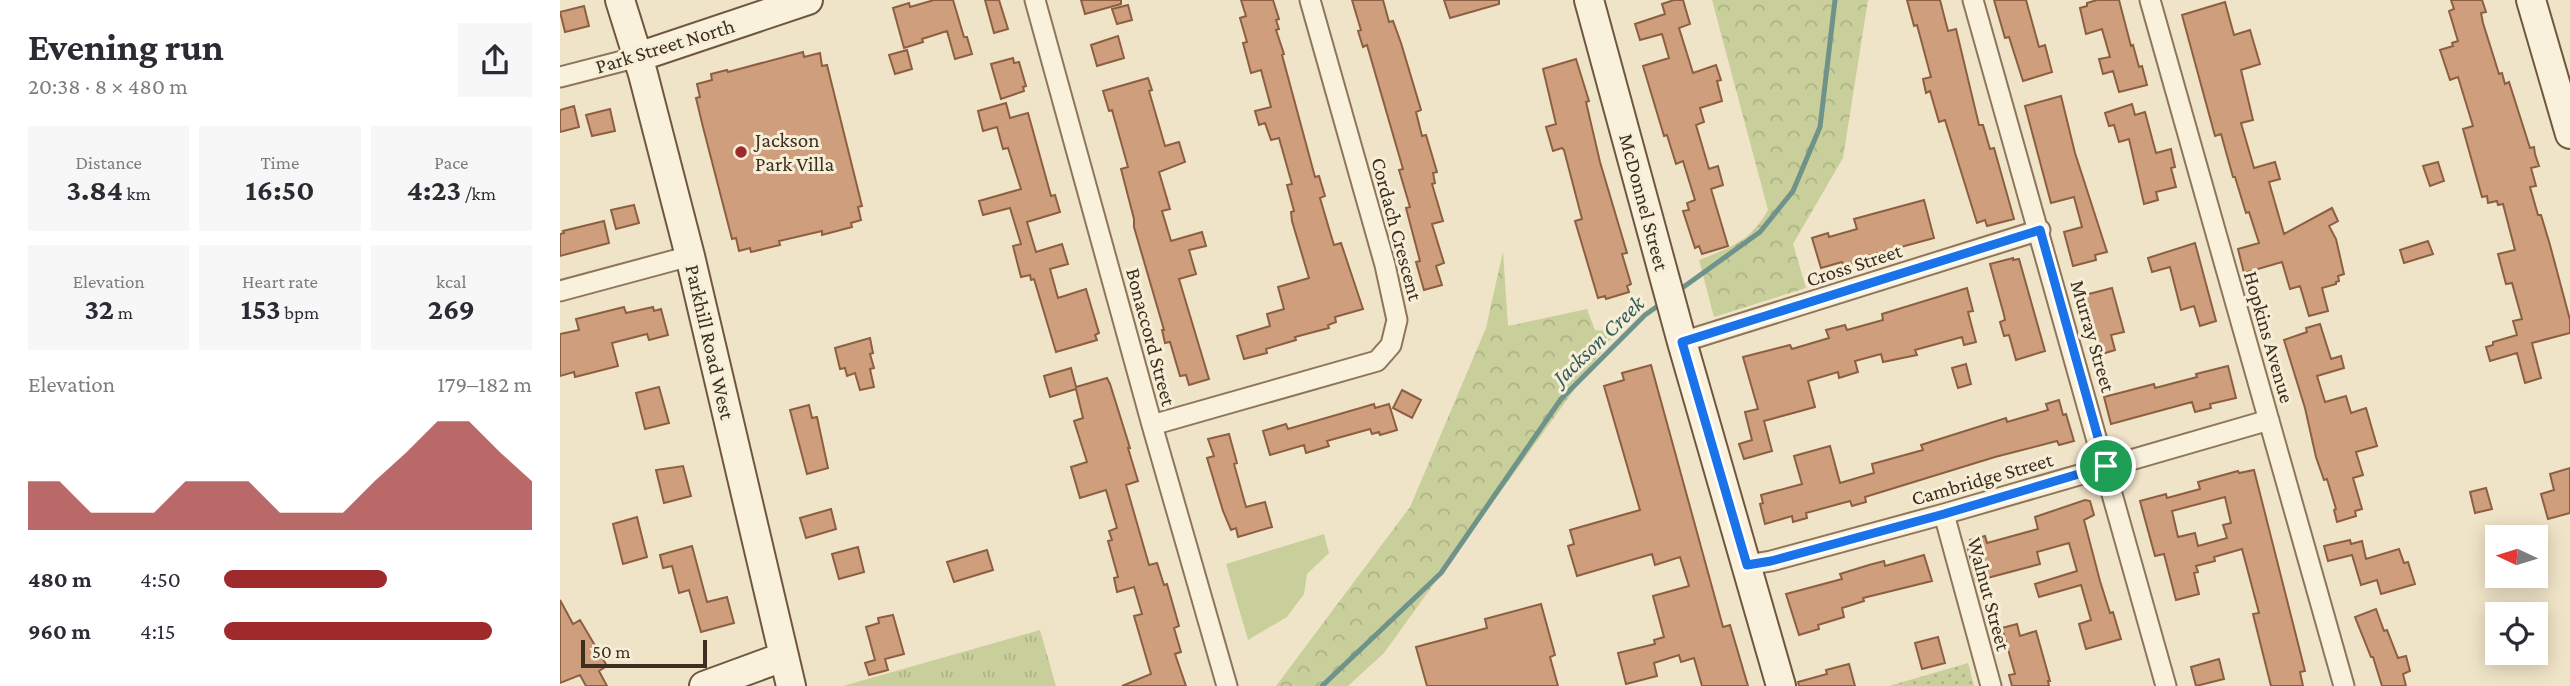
<!DOCTYPE html>
<html lang="en">
<head>
<meta charset="utf-8">
<style>
	:root { --surface:#fff; --page:#f7f7f7; --text:#2b2b33; --muted:#7c7c81; --accent:#9e2a2b }
	body { margin:0; font-family:"Crimson Pro",serif; background:var(--page); color:var(--text); height:100vh; display:flex; flex-direction:column; font-size:26px; white-space:nowrap }
	* { box-sizing:border-box; margin:0 }
	p { font-size:23px; color:var(--muted) }
	.icon { flex:none; width:38px; height:38px; fill:none; stroke:currentColor; stroke-width:2; stroke-linecap:round; stroke-linejoin:round }
	.map { position:relative; flex:1; overflow:hidden }
	.side { display:flex; flex-direction:column; background:var(--surface); width:560px }
	.side>* { flex:none }
	.needle { width:46px; rotate:274deg }
	.fabs { position:absolute; left:1925px; top:525px; display:grid; gap:14px }
	.fabs a { display:grid; place-items:center; width:63px; height:63px; border-radius:0px; background:var(--surface); box-shadow:0 4px 18px #0003; font-size:35px }
	.scale { position:absolute; left:21px; bottom:18px; width:126px; box-sizing:border-box; padding-left:7px; border:4px solid #3d2e20; border-top:0; font-size:19px; line-height:24px; white-space:nowrap; color:#3d2e20; -webkit-text-stroke:5px #f7eed8; paint-order:stroke }
	.pin { position:absolute; display:grid; place-items:center; width:60px; height:60px; color:#fff; margin:-30px; border:4px solid #fff; border-radius:50%; box-shadow:0 2px 7px #0007 }
	.round { display:grid; place-items:center; flex:none; width:74px; height:74px; border-radius:0px; background:var(--page) }
	.headline { display:flex; align-items:center; justify-content:space-between; height:119px; padding:0 28px }
	h1 { font-size:38px; font-weight:700; line-height:52px }
	.stats { display:grid; grid-template-columns:repeat(3,1fr); gap:10px; height:119px; padding:7px 28px }
	.stats div { display:grid; align-content:center; border-radius:0px; background:var(--page); text-align:center }
	.stats b { font-size:30px; font-weight:700 }
	.stats small { font-size:19px; font-weight:400 }
	.stats p { font-size:19px }
	.chart { height:196px; padding:14px 28px }
	.chart p { display:flex; justify-content:space-between }
	.chart svg { width:100%; height:126px; margin-top:7px; fill:var(--accent); opacity:.7 }
	ul { padding:0 28px; list-style:none; font-size:23px }
	li { display:grid; grid-template-columns:112px 84px 1fr; align-items:center; height:52px }
	li i { height:18px; border-radius:9px; background:var(--accent) }
	main { display:flex; flex:1; min-height:0 }
	.map>svg:first-child { display:block }
</style>
</head>
<body>
<main>
<section class="side">
<div class="headline"><div><h1>Evening run</h1><p>20:38 · 8 × 480 m</p></div><a class="round"><svg class="icon" aria-label="share" viewBox="0 0 24 24"><path d="M12 15V3M7 8l5-5 5 5M5 13v7h14v-7"/></svg></a></div>
<div class="stats">
<div><p>Distance</p><b>3.84<small> km</small></b></div>
<div><p>Time</p><b>16:50</b></div>
<div><p>Pace</p><b>4:23<small> /km</small></b></div>
</div>
<div class="stats">
<div><p>Elevation</p><b>32<small> m</small></b></div>
<div><p>Heart rate</p><b>153<small> bpm</small></b></div>
<div><p>kcal</p><b>269</b></div>
</div>
<div class="chart"><p><span>Elevation</span>179–182 m</p>
<svg viewBox="0 0 160 44" preserveAspectRatio="none"><path d="M0 44V27L10 27L20 38L30 38L40 38L50 27L60 27L70 27L80 38L90 38L100 38L110 27L120 17L130 6L140 6L150 17L160 27V44z"/></svg>
</div>
<ul>
<li><b>480 m</b>4:50<i style="width:53%"></i></li>
<li><b>960 m</b>4:15<i style="width:87%"></i></li>
</ul>
</section>
<div class="map">
<svg width="2010" height="686" viewBox="0 0 2010 686">
	<defs>
		<pattern id="grass-tufts" width="24" height="20" patternUnits="userSpaceOnUse" patternTransform="scale(1.75)"><rect width="24" height="20" fill="#c9cf9b"/><path d="M3 7l-1-3M5 7V3M7 7l1-3M15 17l-1-3M17 17v-4M19 17l1-3" fill="none" stroke="#aeb285"/></pattern>
		<pattern id="forest-crowns" width="20" height="18" patternUnits="userSpaceOnUse" patternTransform="scale(1.75)"><rect width="20" height="18" fill="#c9cf9b"/><path d="M2 6a3 3 0 1 1 6 0M12 15a3 3 0 1 1 6 0" fill="none" stroke="#aeb285"/></pattern>
		<pattern id="park-dots" width="8" height="8" patternUnits="userSpaceOnUse" patternTransform="scale(1.75)"><rect width="8" height="8" fill="#c9cf9b"/><path d="M2 2h.1M6 6h.1" fill="none" stroke="#aeb285" stroke-width="1.8" stroke-linecap="round"/></pattern>
	</defs>
	<rect width="100%" height="100%" fill="#f0e4c8"/>
	<!-- grass -->
	<path fill="url(#grass-tufts)" d="M480,630L496,686H283Z"/>
	<!-- forest -->
	<path fill="url(#forest-crowns)" d="M1152,0H1308L1283,158L1233,244L1246,288L1154,317L1139,260C1171,247 1190,242 1208,210Z
		M943,251L948,326L1027,309L1035,330L1056,332L824,653L788,686H716L850,507L926,328Z"/>
	<!-- park -->
	<path fill="url(#park-dots)" d="M1408,663L1414,686H1329Z"/>
	<!-- garden -->
	<path fill="#c9cf9b" d="M764,534L769,553L747,574L744,594L727,617L688,640L666,564Z"/>
	<g fill="none" stroke-linecap="round" stroke-linejoin="round">
		<!-- stream -->
		<path stroke="#6f938a" stroke-width="5" d="M1118,291L1200,232L1233,191L1260,127L1275,0
			M762,686L881,573L1001,399L1085,315L1102,303"/>
	</g>
	<!-- building -->
	<path fill="#cf9f7d" stroke="#8d5f41" stroke-width="2" fill-rule="evenodd" d="M374,0H393L404,37H407L412,54L395,59L387,31L362,39L363,42L344,48L333,8L349,3L350,7Z
		M425,0H439L448,29L434,33Z
		M521,0H561V4L525,14Z
		M681,0H713L719,19L716,20L719,29L716,30L724,54L722,55L755,177L759,176L765,196L760,198L770,232L774,245L781,243L803,309L775,317L776,322L768,325L769,328L735,337L736,340L706,349L707,353L684,359L677,336L710,326L707,314L724,309L718,287L749,278L732,221L731,212L734,211L727,185L732,184L719,138L711,140L705,123L699,125L695,111L711,107L701,70L691,73L683,43L687,42L680,18L686,16Z
		M792,0H823L829,22L833,21L841,43L861,110L856,112L862,136L866,135L877,172L873,173L875,183L872,184L883,221L872,224L884,263L876,266L882,285L864,290L856,262L860,261L846,208L850,207L839,170L843,169L807,45L803,47L798,31L801,30Z
		M884,0H939V4L890,18Z
		M1114,0H1123L1130,24L1119,28L1133,73L1156,65L1161,80L1157,81L1162,101L1140,108L1144,122L1136,125L1149,169L1158,166L1163,185L1151,189L1168,246L1142,254L1139,246L1135,248L1123,211L1129,210L1127,203L1135,200L1123,161L1116,164L1107,135L1104,136L1083,66L1109,58L1102,34L1080,40L1075,24L1105,14L1102,4Z
		M1347,0H1380L1388,31L1396,29L1419,125H1423L1430,149L1434,148L1454,219L1427,226L1425,220L1417,223L1385,120L1379,122L1370,91L1366,93L1363,79L1371,77L1357,25L1354,26Z
		M1434,0H1466L1479,47L1485,45L1492,72L1463,81L1449,37L1445,38Z
		M1537,0H1559L1571,46L1573,45L1579,67L1582,66L1587,85L1559,92L1553,71L1543,74L1539,59L1550,57L1542,29L1526,34L1520,8L1527,6V3Z
		M1891,0H1922L1926,12L1921,13L1923,23L1939,74L1942,73L1945,84L1949,82L1970,148L1974,147L1975,154L1979,166L1971,168L1976,186L1970,187L1978,215H1981L1990,245L2010,320V333L1972,343L1981,378L1965,383L1957,353L1930,361L1926,347L1933,345V342L1957,335L1953,321L1962,319L1952,283L1946,284L1938,254L1955,250L1943,204L1938,205L1937,201L1928,203L1927,196L1922,197L1903,129L1913,126L1898,77L1890,80L1880,50L1893,46L1892,43L1898,41L1889,11L1894,9Z
		M1665,2L1674,35L1690,30L1700,64L1681,70L1693,120L1681,123L1694,168L1715,162L1720,179L1709,182L1724,234L1772,208L1778,221L1769,226L1776,239L1784,274L1778,276L1779,281L1776,282V284L1762,288L1768,311L1749,316L1740,286L1730,289L1722,262L1684,273L1678,249L1699,243L1689,212L1686,213L1675,177H1673L1661,134L1655,136L1622,15Z
		M568,5L572,20L557,24L552,9Z
		M24,6L29,26L5,32L0,12Z
		M558,36L564,58L537,66L531,45Z
		M347,50L352,69L335,74L329,55Z
		M243,52L244,57L260,53L262,66L267,65L302,206L298,207L301,220L291,223L292,227L262,235V231L219,241L220,245L191,252L190,248L179,251L176,238L172,239L143,127L136,98L140,97L137,84L152,80L151,74L167,70L168,72Z
		M453,58L454,63L459,62L466,86L463,87L464,91L441,99L431,64Z
		M1016,59L1029,101L1026,102L1040,162L1067,253L1062,254L1071,284L1067,286L1069,292L1046,299L1045,296L1038,298L1015,221L1022,219L1004,150L1002,148L993,151L986,127L996,124L983,69Z
		M588,78L592,90L589,91L605,146L619,142L625,162L599,172L610,209L602,211L611,241L642,232L646,246L629,250L636,274L619,279L649,379L629,385L626,375L620,376L610,342L605,343L602,330H604L574,227V219L561,169L568,167L552,110L549,111L543,91Z
		M1501,96L1515,153L1547,252L1535,255L1536,260L1513,266L1504,232L1522,227L1514,197L1491,203L1465,106Z
		M446,103L450,118L468,113L491,196L495,195L500,212L467,222L476,252L502,244L508,264L490,269L498,298L526,289L539,333L535,335L537,340L496,352L474,279L471,280L470,275L461,277L453,246L461,244L450,208L423,215L419,201L461,189L448,148L443,149L437,127L423,131L418,111Z
		M1572,104L1575,115L1585,112L1596,153L1611,149L1615,167L1611,168L1616,187L1596,192L1598,200L1584,204L1569,139L1559,142L1554,125L1549,126L1545,113Z
		M14,106L19,127L0,132V110Z
		M50,109L55,131L32,136L26,115Z
		M1878,162L1884,181L1870,186L1863,166Z
		M1364,200L1374,238L1297,259L1298,262L1284,266L1282,262L1261,268L1252,238L1268,233L1269,237L1297,229L1294,219Z
		M74,205L79,223L56,229L51,210Z
		M44,221L49,243L0,256V234L4,233L3,231Z
		M1868,241L1873,254L1844,263L1840,250Z
		M1635,243L1656,321L1640,326L1634,306L1621,310L1610,267L1592,272L1588,258Z
		M1453,258V260L1459,259L1485,351L1456,360L1449,335L1444,336L1440,322L1445,320L1444,315L1430,264Z
		M1407,288L1413,311L1408,312L1416,342L1404,345L1402,337L1355,350L1357,355L1323,362L1321,354L1295,361L1298,372L1279,378L1278,372L1248,381L1255,407L1204,421L1212,451L1184,459L1179,444L1192,440L1185,412L1198,409L1183,357L1230,345L1232,349L1269,338L1266,330L1285,325L1287,330L1323,320L1322,314Z
		M1552,288L1564,332L1551,335L1555,350L1539,355L1535,339L1532,340L1521,296Z
		M64,307L66,313L93,307L94,311L101,309L108,335L89,340L87,334L52,343L58,366L15,377L14,372L0,376V334L19,330L16,319Z
		M1760,324L1771,359L1781,356L1784,368L1757,376L1765,402L1786,396L1791,413L1806,408L1817,446L1796,452L1803,475L1793,478L1802,509L1795,511L1796,516L1777,522L1774,510L1776,509L1767,479L1764,480L1756,457L1745,408L1724,340L1747,332L1746,328Z
		M310,338L313,353L310,354L314,368L310,369L314,387L300,390L295,373L287,376L285,368L280,369L275,348Z
		M1406,364L1411,384L1398,388L1392,368Z
		M1091,365L1163,627L1170,625L1188,686H1142L1134,658L1121,662L1119,655L1094,663L1097,676L1066,684L1058,653L1095,644L1094,640L1104,637L1093,596L1129,586L1120,557L1095,565L1092,554L1017,576L1008,546L1014,544L1010,530L1080,510L1044,386L1064,380L1062,373Z
		M1668,366L1676,398L1650,404L1651,408L1635,412L1632,402L1551,424L1544,397L1594,384L1595,388L1637,377L1636,374Z
		M511,368L516,387L547,378L550,384L570,448H568L578,481L566,485L589,565L597,563L604,585L607,584L619,626L614,628L621,652L615,654L626,686H562L591,674L574,616L582,614L574,587L557,592L554,578L558,577L548,541L552,540L549,531L557,528L546,490L520,498L511,467L527,462L514,421L523,418L516,389L490,397L484,376Z
		M99,387L109,423L85,429L76,393Z
		M842,390L861,400L852,418L833,408Z
		M1499,400L1503,415L1506,414L1514,441L1499,445L1497,441L1435,457L1305,497L1306,502L1292,506L1290,501L1246,513L1247,518L1233,522L1232,516L1205,524L1200,504L1203,503L1201,495L1242,484L1234,456L1270,446L1280,483L1314,473L1312,464L1363,450L1361,445L1446,418L1447,422L1488,410L1486,404Z
		M814,404L815,408L829,404L837,430L820,435L819,432L812,434L810,429L767,441L769,446L746,453L744,445L710,455L703,431L726,424L728,429Z
		M249,405L252,418L257,417L268,468L247,474L230,410Z
		M669,434L677,463L674,464L686,507L705,502L712,527L678,537L676,528L671,530L663,511L647,458L654,456L648,439Z
		M123,466L131,496L104,503L96,470Z
		M2010,468V513L1988,519L1981,494L1994,490L1990,474Z
		M1694,470L1745,671L1740,672L1743,686H1711L1693,614L1699,613L1682,549L1654,557L1655,561L1636,566L1638,572L1634,573L1639,594L1616,600L1604,554L1595,556L1580,501L1606,494L1607,498L1640,489L1638,482L1678,471L1679,473ZM1665,497L1671,523L1663,525L1667,538L1638,546L1635,533L1618,537L1612,511Z
		M1926,488L1932,509L1915,513L1910,492Z
		M1525,500L1530,501L1534,515L1524,520L1540,581L1550,613L1553,612L1561,639L1526,649L1519,624L1531,620L1521,585L1479,597L1475,584L1517,571L1509,543L1477,552L1480,564L1416,581L1407,545L1411,544L1410,540L1425,536L1427,543L1478,529L1475,517Z
		M271,509L276,529L246,538L240,518Z
		M77,517L87,557L63,564L53,524Z
		M1790,540L1791,544L1802,541L1806,559L1839,549L1844,563L1848,562L1855,584L1821,594L1817,580L1801,585L1792,555L1768,561L1764,546Z
		M132,546L147,602L167,597L174,623L141,632L129,590L119,593L112,566L103,568L100,555Z
		M298,547L304,572L279,579L272,554Z
		M427,550L433,570L394,582L387,562Z
		M1364,555L1372,581L1303,598L1304,601L1282,608L1284,617L1258,625L1259,629L1239,635L1226,594L1282,579L1280,574L1309,565L1324,561L1325,566Z
		M0,600L13,624L20,620L47,666L39,671L47,686H26L20,675L0,683Z
		M981,604L995,655L990,657L998,686H867L856,647L927,628L925,619Z
		M1816,609L1824,631L1827,630L1838,658L1846,656L1850,671L1843,674L1846,686H1822L1813,657H1811L1795,617Z
		M333,615L344,654L325,659L328,670L309,675L305,663L315,660L306,627L319,623L318,618Z
		M1457,624L1460,636L1476,631L1490,681H1488L1489,686H1452L1449,675L1455,674L1442,628Z
		M1378,637L1385,663L1362,669L1355,643Z
		M1659,659L1664,679L1636,686L1631,667Z
		M1289,664L1295,686H1239L1238,682L1267,674L1266,670Z"/>
	<g fill="none" stroke-linecap="round" stroke-linejoin="round">
		<!-- street casing -->
		<g stroke="#8d765c" stroke-width="23">
			<path id="street" d="M475,0L592,425L667,686
				M1413,0L1606,686
				M1590,0L1784,686
				M0,77L78,57
				M0,291L130,256
				M1122,342L1480,230
				M592,425L817,361L831,345L837,320L825,265L750,0
				M1384,514L1431,686
				M1187,565L1211,561L1384,514L1709,420"/>
		</g>
		<!-- secondary casing -->
		<g stroke="#6f573f" stroke-width="32">
			<path id="secondary" d="M60,0L83,74L130,256L231,686
				M1029,0L1122,342L1221,686
				M1971,0L2010,134
				M78,57L248,0
				M144,686L223,657"/>
		</g>
		<!-- street -->
		<use href="#street" stroke="#faf1dc" stroke-width="19"/>
		<!-- secondary -->
		<use href="#secondary" stroke="#faf1dc" stroke-width="28"/>
	</g>
	<g fill="none" stroke-linecap="round" stroke-linejoin="round">
		<!-- route casing -->
		<g stroke="#fff" stroke-width="14">
			<path id="route" d="M1480,230L1546,466L1384,514L1211,561L1187,565L1122,342Z"/>
		</g>
		<!-- route -->
		<use href="#route" stroke="#1a73e8" stroke-width="9"/>
	</g>
	<!-- markers -->
	<circle fill="#9e2a2b" stroke="#f7eed8" stroke-width="2.5" cx="181" cy="152" r="7"/>
	<g text-anchor="middle" stroke-width="6" stroke-linejoin="round" paint-order="stroke">
		<!-- street labels -->
		<g font-size="21" fill="#3d2e20" stroke="#f7eed8">
			<text transform="translate(105 46) rotate(-17)" y="7">Park Street North</text>
			<text transform="translate(1084 202) rotate(75)" y="7">McDonnel Street</text>
			<text transform="translate(837 229) rotate(75)" y="7">Cordach Crescent</text>
			<text transform="translate(1294 265) rotate(-18)" y="7">Cross Street</text>
			<text transform="translate(1533 336) rotate(74)" y="7">Murray Street</text>
			<text transform="translate(591 337) rotate(75)" y="7">Bonaccord Street</text>
			<text transform="translate(1709 337) rotate(74)" y="7">Hopkins Avenue</text>
			<text transform="translate(150 342) rotate(77)" y="7">Parkhill Road West</text>
			<text transform="translate(1422 479) rotate(-16)" y="7">Cambridge Street</text>
			<text transform="translate(1429 594) rotate(75)" y="7">Walnut Street</text>
		</g>
		<!-- poi labels -->
		<g font-size="21" fill="#3d2e20" stroke="#f7eed8" text-anchor="start">
			<text x="195" y="147">Jackson<tspan x="195" dy="24">Park Villa</tspan></text>
		</g>
		<!-- water labels -->
		<g font-size="23" font-style="italic" fill="#2f5d5a" stroke="#f7eed8">
			<text transform="translate(1038 340) rotate(-44)" y="8">Jackson Creek</text>
		</g>
	</g>
</svg>
<div class="fabs">
<a><svg class="needle" viewBox="-14 -14 28 28"><path d="M0-13l5 13h-10z" fill="#e53935"/><path d="M0 13l5-13h-10z" fill="#7c7c81"/></svg></a>
<a><svg class="icon" aria-label="locate" viewBox="0 0 24 24"><circle cx="12" cy="12" r="6"/><path d="M12 2v4M12 18v4M2 12h4M18 12h4"/></svg></a>
</div>
<div class="scale">50 m</div>
<div class="pin" style="left:1546px;top:466px;background:#1e9e55"><svg class="icon" aria-label="arrive" viewBox="0 0 24 24"><path d="M6 21V4h12l-3 4 3 4H6"/></svg></div>
</div>
</main>
</body>
</html>
